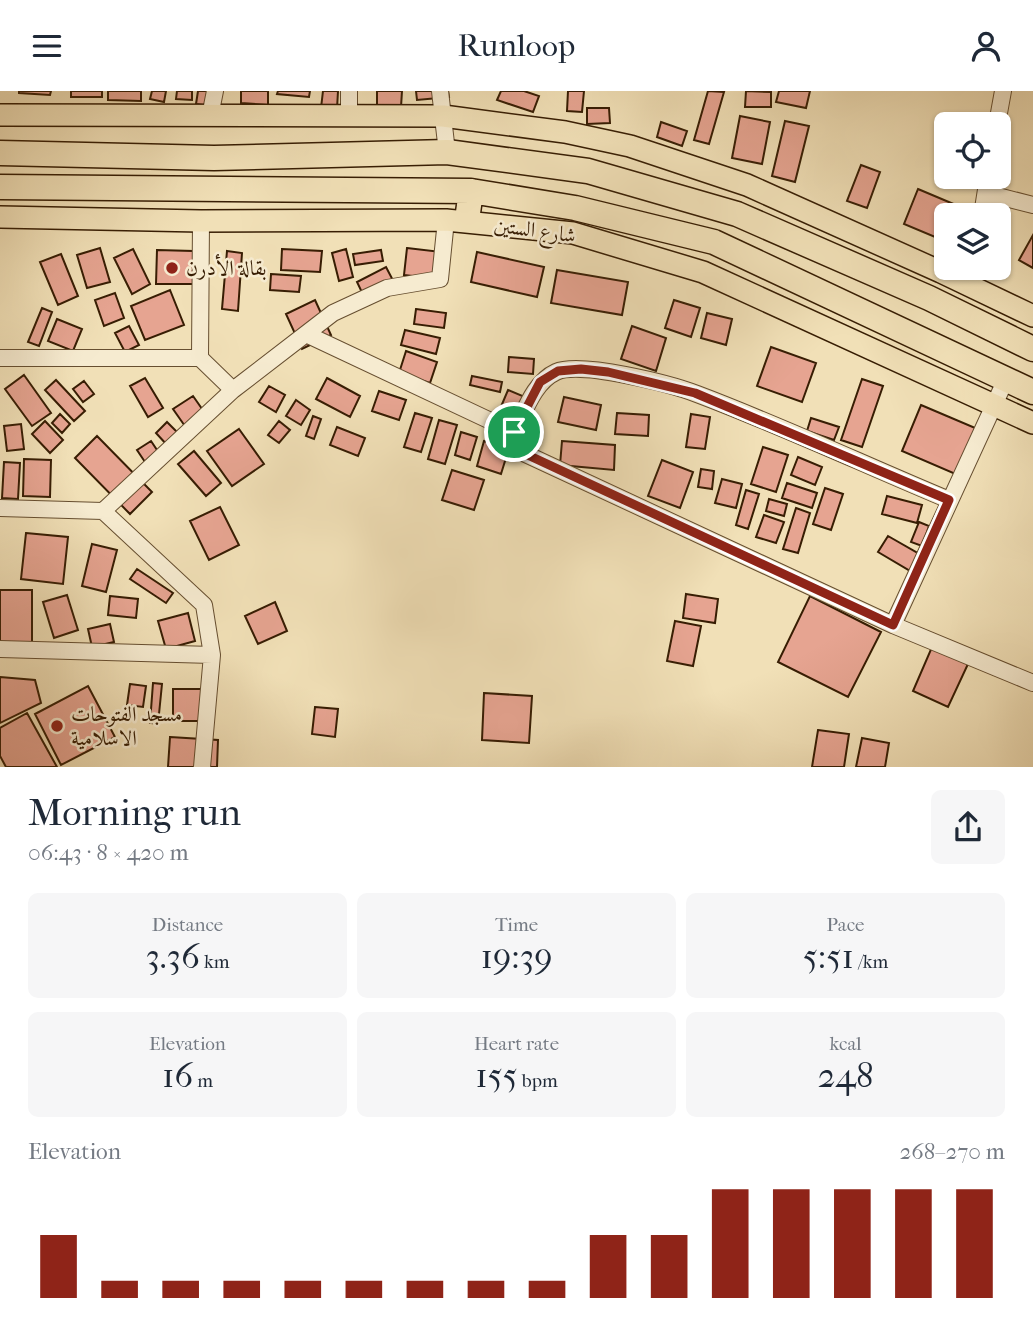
<!DOCTYPE html>
<html lang="en">
<head>
<meta charset="utf-8">
<style>
	:root { --surface:#fff; --page:#f6f6f7; --text:#1f2937; --muted:#747a83; --accent:#8f2418 }
	body { margin:0; font-family:"IM FELL French Canon",Amiri,serif; background:var(--page); color:var(--text); height:100vh; display:flex; flex-direction:column; font-size:26px; white-space:nowrap }
	* { box-sizing:border-box; margin:0 }
	p { font-size:23px; color:var(--muted) }
	.icon { flex:none; width:38px; height:38px; fill:none; stroke:currentColor; stroke-width:2; stroke-linecap:round; stroke-linejoin:round }
	.map { position:relative; height:676px; overflow:hidden }
	.drawer { display:flex; flex-direction:column; background:var(--surface); flex:1 }
	.drawer>* { flex:none }
	.tools { position:absolute; left:934px; top:21px; display:grid; gap:14px }
	.tools a { display:grid; place-items:center; width:77px; height:77px; border-radius:10px; background:var(--surface); box-shadow:0 2px 5px #0004; font-size:35px }
	.pin { position:absolute; display:grid; place-items:center; width:60px; height:60px; color:#fff; margin:-30px; border:4px solid #fff; border-radius:50%; box-shadow:0 2px 7px #0007 }
	.round { display:grid; place-items:center; flex:none; width:74px; height:74px; border-radius:10px; background:var(--page) }
	.headline { display:flex; align-items:center; justify-content:space-between; height:119px; padding:0 28px }
	h1 { font-size:38px; font-weight:600; line-height:52px }
	.figures { display:grid; grid-template-columns:repeat(3,1fr); gap:10px; height:119px; padding:7px 28px }
	.figures div { display:grid; align-content:center; border-radius:10px; background:var(--page); text-align:center }
	.figures b { font-size:35px; font-weight:600 }
	.figures small { font-size:19px; font-weight:400 }
	.figures p { font-size:19px }
	.chart { height:196px; padding:14px 28px }
	.chart p { display:flex; justify-content:space-between }
	.chart svg { width:100%; height:126px; margin-top:7px; stroke:var(--accent); stroke-width:6 }
	header { display:flex; justify-content:space-between; align-items:center; height:91px; padding:0 28px; background:var(--surface); font-size:32px; font-weight:600 }
	.map>svg:first-child { display:block }
</style>
</head>
<body>
<header><svg class="icon" aria-label="menu" viewBox="0 0 24 24"><path d="M4 6h16M4 12h16M4 18h16"/></svg>Runloop<svg class="icon" aria-label="person" viewBox="0 0 24 24"><circle cx="12" cy="8" r="4"/><path d="M4 21q1-7 8-7t8 7"/></svg></header>
<div class="map">
<svg width="1033" height="676" viewBox="0 0 1033 676">
	<rect width="100%" height="100%" fill="#f1e0b7"/>
	<filter id="stains"><feTurbulence type="fractalNoise" baseFrequency=".00286" numOctaves="4"/><feColorMatrix values="0 0 0 0 .2 0 0 0 0 .09 0 0 0 0 .02 0 0 0 .5 -.17"/></filter>
	<radialGradient id="worn" r=".72"><stop offset=".6" stop-color="#630" stop-opacity="0"/><stop offset="1" stop-color="#630" stop-opacity=".3"/></radialGradient>
	<!-- building -->
	<path fill="#e6a491" stroke="#371d03" stroke-width="2" d="M19,0H51L50,4L19,2Z
		M71,0H102V6H71Z
		M108,0H141V10L108,9Z
		M152,0H166L164,11L150,8Z
		M177,0H192V9L176,8Z
		M198,0H219L217,16L196,13Z
		M241,0H268V14L241,12Z
		M278,0H310L309,6L277,3Z
		M323,0H338L337,18L321,17Z
		M377,0H402L401,16H377Z
		M416,0H448L449,6L417,9Z
		M501,0H524L539,5L533,21L497,9Z
		M568,0H584L582,21L567,20Z
		M708,0L724,1L709,53L694,49Z
		M746,0L771,1V16H745Z
		M779,0H810L806,17L776,11Z
		M587,17H609L610,32L587,33Z
		M740,25L770,31L762,73L732,67Z
		M785,30L809,35L795,91L772,85Z
		M661,31L687,40L682,55L657,46Z
		M861,74L880,81L867,117L847,110Z
		M918,98L975,122L974,124H947V151L904,133Z
		M1033,144V177L1019,169Z
		M100,157L110,191L87,197L77,164Z
		M407,157L450,162L446,189L404,184Z
		M133,158L150,193L132,203L114,167Z
		M282,158L322,160L320,181L281,179Z
		M346,158L353,186L339,190L332,162Z
		M157,159L193,160V193H156Z
		M381,159L383,170L355,174L353,163Z
		M227,160L242,162L238,220L222,218Z
		M477,161L544,176L537,206L471,191Z
		M61,163L78,205L58,214L40,171Z
		M386,176L398,199L368,214L357,191Z
		M557,179L628,191L622,224L551,212Z
		M271,183L301,185L299,201L270,199Z
		M170,199L184,234L145,249L131,215Z
		M115,202L124,227L104,235L95,209Z
		M315,209L331,244L302,258L286,223Z
		M674,209L700,217L691,246L665,237Z
		M42,217L52,221L39,255L28,251Z
		M416,218L446,222L444,237L414,233Z
		M707,222L732,228L726,254L701,247Z
		M57,228L82,238L73,260L48,250Z
		M129,235L139,254L125,261L115,242Z
		M632,235L666,247L656,280L621,268Z
		M405,239L440,247L436,263L401,254Z
		M771,256L816,272L802,311L757,295Z
		M406,260L437,271L430,292L399,282Z
		M509,266L534,268L533,283L508,281Z
		M24,284L51,322L32,335L5,298Z
		M472,285L502,291L500,301L470,294Z
		M145,287L163,317L148,326L130,295Z
		M327,287L360,305L350,326L316,308Z
		M862,288L883,295L862,356L841,349Z
		M56,289L85,320L74,330L45,299Z
		M84,290L94,303L83,311L73,298Z
		M269,295L285,304L276,321L259,311Z
		M508,299L532,309L525,328L500,318Z
		M379,300L406,309L399,329L372,320Z
		M193,305L207,325L187,338L173,318Z
		M564,306L601,314L596,339L558,331Z
		M296,309L310,319L301,334L286,325Z
		M921,314L987,342L967,388L902,360Z
		M415,322L432,327L421,361L404,356Z
		M617,322L649,324L648,345L615,343Z
		M60,323L70,333L62,342L52,332Z
		M691,323L710,326L705,358L686,356Z
		M313,325L321,328L314,348L306,345Z
		M811,327L839,336L834,349L807,340Z
		M439,329L457,334L445,373L428,368Z
		M45,330L63,349L50,362L32,343Z
		M279,330L290,339L279,352L268,344Z
		M167,331L179,343L167,354L156,342Z
		M21,333L24,358L7,360L4,335Z
		M337,336L365,347L358,365L330,354Z
		M239,338L264,373L232,395L207,360Z
		M461,341L477,346L470,369L455,364Z
		M97,345L152,401L130,423L75,367Z
		M151,350L159,362L145,371L137,359Z
		M484,350L509,357L501,383L477,375Z
		M562,350L615,354L614,379L560,374Z
		M763,356L788,364L776,401L751,393Z
		M194,360L221,392L206,405L178,373Z
		M798,366L822,376L815,394L791,384Z
		M24,368L51,369L50,406L23,405Z
		M662,369L693,381L680,417L648,405Z
		M4,371L20,372L18,408L2,407Z
		M701,378L714,380L712,398L698,396Z
		M452,379L484,389L474,419L442,409Z
		M722,388L742,393L736,417L715,412Z
		M787,392L817,402L812,417L782,407Z
		M825,397L843,403L831,439L813,433Z
		M746,399L759,403L748,438L736,434Z
		M887,405L922,414L917,432L882,423Z
		M769,408L787,413L784,425L766,420Z
		M220,416L239,454L209,469L190,430Z
		M796,417L810,422L798,462L783,458Z
		M764,424L784,431L776,452L756,446Z
		M919,431L929,435L922,455L911,451Z
		M26,442L68,446L63,493L21,488Z
		M888,445L921,464L912,481L878,461Z
		M92,453L117,459L106,501L82,495Z
		M137,478L173,502L166,512L130,488Z
		M0,499H32V552H0Z
		M686,503L718,508L715,532L683,527Z
		M67,504L78,539L54,547L43,511Z
		M110,505L138,508L136,527L108,524Z
		M810,505L881,541L848,606L778,571Z
		M275,511L287,540L258,553L245,525Z
		M188,522L195,550L166,558L158,530Z
		M675,530L701,535L693,575L667,570Z
		M110,533L114,551L92,556L88,538Z
		M932,556L968,573L948,616L913,600Z
		M0,586L35,589L41,612L0,632Z
		M153,592L162,593L158,633L150,632Z
		M130,593L146,595L143,616L127,614Z
		M88,595L115,646L61,674L35,623Z
		M173,598H205L204,630H173Z
		M484,602L532,605L529,652L482,649Z
		M315,616L338,618L335,646L312,643Z
		M27,622L57,676H6L0,665V637Z
		M818,639L849,643L844,676H812Z
		M170,646L218,649L217,676H168Z
		M862,647L889,652L885,676H856Z"/>
	<g fill="none" stroke-linecap="round" stroke-linejoin="round">
		<!-- minor casing -->
		<g stroke="#664e30" stroke-width="18">
			<path id="minor" d="M440,0L447,61
				M210,25L215,0
				M349,26V0
				M997,33L1003,0
				M986,102L1033,114
				M982,124L988,86
				M201,130L200,267L233,299
				M969,195L973,177
				M306,243L514,341L517,359L893,534L1033,592
				M0,267H200
				M514,341C525,320 534,291 556,281C581,270 671,293 697,303C782,335 865,374 949,409
				M0,417L103,420L204,514L212,564L202,676
				M103,420L233,299L333,222L387,197L440,188L446,129
				M893,534L1006,288
				M0,558L212,564"/>
		</g>
		<!-- major casing -->
		<g stroke="#371d03" stroke-width="24">
			<path id="major" d="M0,24L443,25L565,41L630,55L747,94L941,181L1033,225
				M0,126L201,130L446,129L573,142L703,181L1033,332"/>
		</g>
		<!-- highway casing -->
		<g stroke="#371d03" stroke-width="27">
			<path id="highway" d="M0,62L214,67L447,61L588,80L737,123L929,207L1033,258
				M0,96L471,100L575,117L714,151L1033,301
				M467,129L471,100"/>
		</g>
		<!-- minor -->
		<use href="#minor" stroke="#f6ebd0" stroke-width="16"/>
		<!-- major -->
		<use href="#major" stroke="#f1e0b7" stroke-width="21"/>
		<!-- highway -->
		<use href="#highway" stroke="#f1e0b7" stroke-width="24"/>
	</g>
	<g fill="none" stroke-linecap="round" stroke-linejoin="round">
		<!-- route casing -->
		<g stroke="#fff" stroke-width="14">
			<path id="route" d="M581,278L608,281L695,302L949,409L893,534L517,359L514,341L540,291L558,280Z"/>
		</g>
		<!-- route -->
		<use href="#route" stroke="#8f2418" stroke-width="9"/>
	</g>
	<!-- markers -->
	<g fill="#8f2418" stroke="#f6ebd0" stroke-width="2.5">
		<circle cx="172" cy="177" r="7"/>
		<circle cx="57" cy="635" r="7"/>
	</g>
	<g text-anchor="middle" stroke-width="5" stroke-linejoin="round" paint-order="stroke">
		<!-- street labels -->
		<g font-size="21" fill="#371d03" stroke="#f6ebd0">
			<text transform="translate(535 139) rotate(8)" y="7">شارع الستين</text>
		</g>
		<!-- poi labels -->
		<g font-size="21" fill="#371d03" stroke="#f6ebd0" text-anchor="start">
			<text x="186" y="184">بقالة الأدرن</text>
			<text x="71" y="630">مسجد الفتوحات<tspan x="71" dy="24">الاسلامية</tspan></text>
		</g>
	</g>
	<rect width="100%" height="100%" filter="url(#stains)"/>
	<rect width="100%" height="100%" fill="url(#worn)"/>
</svg>
<div class="tools">
<a><svg class="icon" aria-label="locate" viewBox="0 0 24 24"><circle cx="12" cy="12" r="6"/><path d="M12 2v4M12 18v4M2 12h4M18 12h4"/></svg></a>
<a><svg class="icon" aria-label="layers" viewBox="0 0 24 24"><path d="M12 4l9 5-9 5-9-5zM3 14l9 5 9-5"/></svg></a>
</div>
<div class="pin" style="left:514px;top:341px;background:#1e9e55"><svg class="icon" aria-label="arrive" viewBox="0 0 24 24"><path d="M6 21V4h12l-3 4 3 4H6"/></svg></div>
</div>
<section class="drawer">
<div class="headline"><div><h1>Morning run</h1><p>06:43 · 8 × 420 m</p></div><a class="round"><svg class="icon" aria-label="share" viewBox="0 0 24 24"><path d="M12 15V3M7 8l5-5 5 5M5 13v7h14v-7"/></svg></a></div>
<div class="figures">
<div><p>Distance</p><b>3.36<small> km</small></b></div>
<div><p>Time</p><b>19:39</b></div>
<div><p>Pace</p><b>5:51<small> /km</small></b></div>
</div>
<div class="figures">
<div><p>Elevation</p><b>16<small> m</small></b></div>
<div><p>Heart rate</p><b>155<small> bpm</small></b></div>
<div><p>kcal</p><b>248</b></div>
</div>
<div class="chart"><p><span>Elevation</span>268–270 m</p>
<svg viewBox="0 0 160 44" preserveAspectRatio="none"><path d="M5 44V22M15 44V38M25 44V38M35 44V38M45 44V38M55 44V38M65 44V38M75 44V38M85 44V38M95 44V22M105 44V22M115 44V6M125 44V6M135 44V6M145 44V6M155 44V6"/></svg>
</div>
</section>
</body>
</html>
